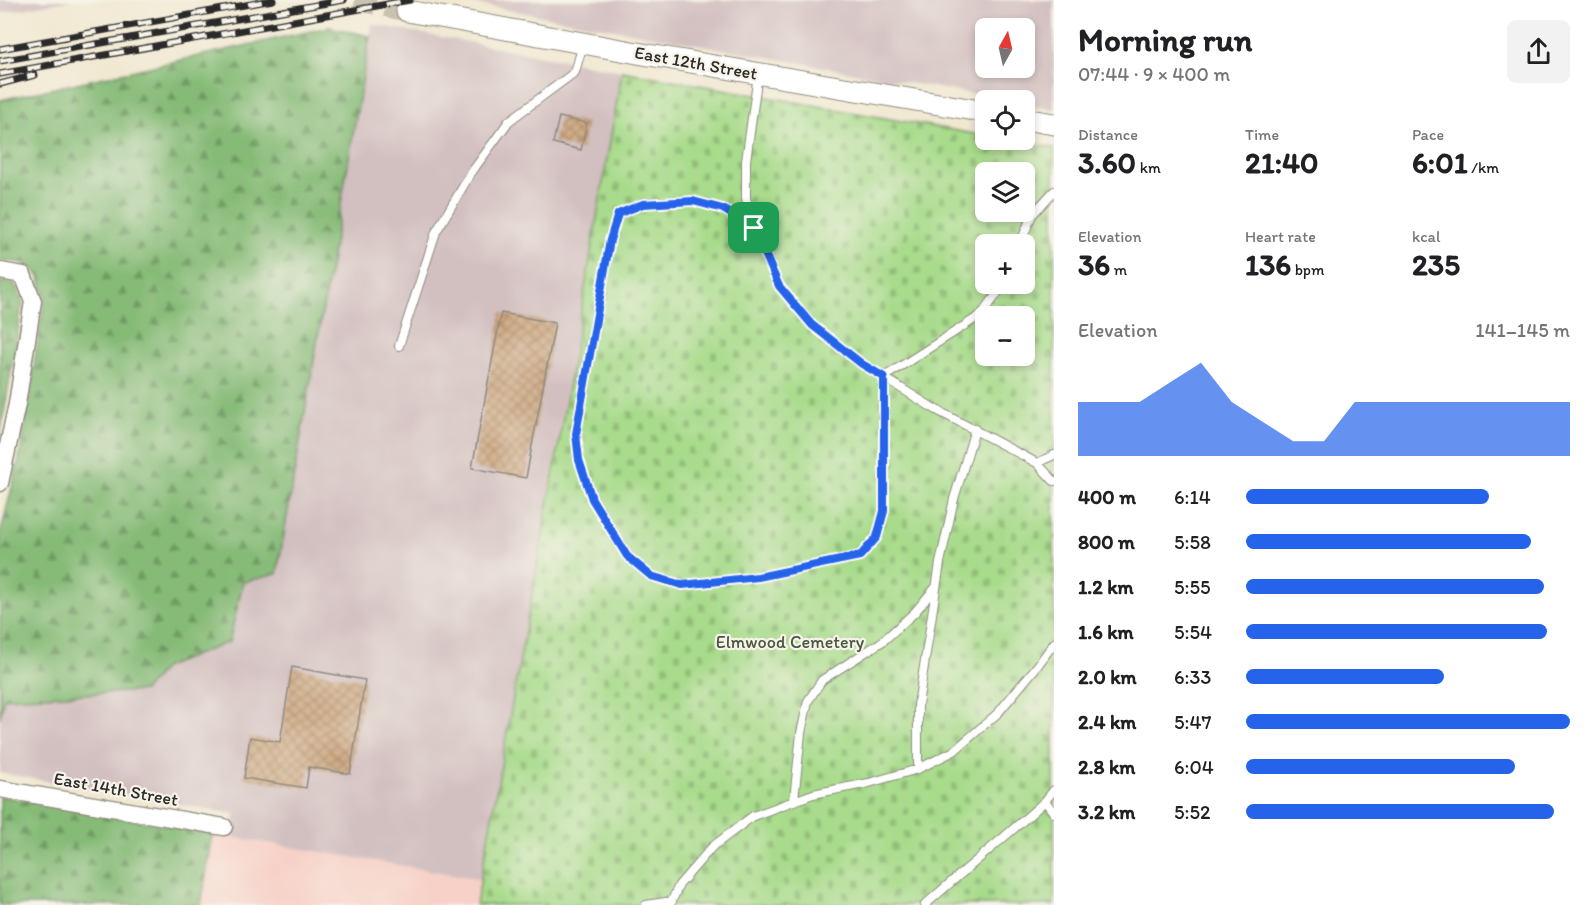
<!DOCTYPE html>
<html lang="en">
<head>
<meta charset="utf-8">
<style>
	:root { --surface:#fff; --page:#f2f2f2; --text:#202124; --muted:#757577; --accent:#2563eb }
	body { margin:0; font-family:Itim,sans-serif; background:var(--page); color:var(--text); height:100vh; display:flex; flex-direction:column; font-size:22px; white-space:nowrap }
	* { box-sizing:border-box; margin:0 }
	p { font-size:20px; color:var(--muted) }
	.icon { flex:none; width:33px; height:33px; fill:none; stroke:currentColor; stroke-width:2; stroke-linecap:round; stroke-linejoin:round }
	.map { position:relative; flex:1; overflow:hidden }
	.details { display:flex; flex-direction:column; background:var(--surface); width:540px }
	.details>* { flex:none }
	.needle { width:39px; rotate:8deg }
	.fabs { position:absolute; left:975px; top:18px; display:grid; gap:12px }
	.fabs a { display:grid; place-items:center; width:60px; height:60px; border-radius:9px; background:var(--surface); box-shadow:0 3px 9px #0003; font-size:30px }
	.pin { position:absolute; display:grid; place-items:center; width:51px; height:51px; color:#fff; margin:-26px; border-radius:12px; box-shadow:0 3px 9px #0006 }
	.round { display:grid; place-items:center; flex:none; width:63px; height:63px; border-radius:9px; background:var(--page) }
	.overview { display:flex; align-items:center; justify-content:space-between; height:102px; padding:0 24px }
	h1 { font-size:33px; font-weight:700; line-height:45px }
	.metrics { display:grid; grid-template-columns:repeat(3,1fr); gap:9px; height:102px; padding:6px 24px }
	.metrics div { display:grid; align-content:center }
	.metrics b { font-size:30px; font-weight:700 }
	.metrics small { font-size:16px; font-weight:400 }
	.metrics p { font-size:16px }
	.chart { height:168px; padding:12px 24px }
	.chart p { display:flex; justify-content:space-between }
	.chart svg { width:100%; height:108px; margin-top:6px; fill:var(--accent); opacity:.7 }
	ul { padding:0 24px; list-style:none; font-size:20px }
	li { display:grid; grid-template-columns:96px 72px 1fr; align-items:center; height:45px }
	li i { height:15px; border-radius:8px; background:var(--accent) }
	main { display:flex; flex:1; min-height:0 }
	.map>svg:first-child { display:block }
</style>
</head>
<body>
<main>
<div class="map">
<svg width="1054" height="905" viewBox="0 0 1054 905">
	<defs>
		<pattern id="forest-firs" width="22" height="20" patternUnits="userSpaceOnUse" patternTransform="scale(1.5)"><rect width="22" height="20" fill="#86bb77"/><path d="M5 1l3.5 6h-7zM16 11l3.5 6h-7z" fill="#6e9862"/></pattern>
		<pattern id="cemetery-stones" width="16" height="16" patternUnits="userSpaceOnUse" patternTransform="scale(1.5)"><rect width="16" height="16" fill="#a8db8b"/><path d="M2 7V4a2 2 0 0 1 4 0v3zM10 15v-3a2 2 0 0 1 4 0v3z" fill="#91bc78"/></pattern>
		<pattern id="building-cross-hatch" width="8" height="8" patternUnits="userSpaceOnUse" patternTransform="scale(1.5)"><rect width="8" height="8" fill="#cea780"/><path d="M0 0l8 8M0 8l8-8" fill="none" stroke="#a78869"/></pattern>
	</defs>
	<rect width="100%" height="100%" fill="#f7f3e8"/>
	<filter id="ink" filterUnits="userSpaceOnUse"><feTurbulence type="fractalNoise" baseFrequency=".0167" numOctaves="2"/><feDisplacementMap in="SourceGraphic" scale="12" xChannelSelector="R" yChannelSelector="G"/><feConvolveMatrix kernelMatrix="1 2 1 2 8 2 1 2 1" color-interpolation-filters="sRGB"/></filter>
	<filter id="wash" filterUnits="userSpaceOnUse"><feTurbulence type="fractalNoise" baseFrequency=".008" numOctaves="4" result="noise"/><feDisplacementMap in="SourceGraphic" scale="24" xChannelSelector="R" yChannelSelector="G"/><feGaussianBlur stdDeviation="1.35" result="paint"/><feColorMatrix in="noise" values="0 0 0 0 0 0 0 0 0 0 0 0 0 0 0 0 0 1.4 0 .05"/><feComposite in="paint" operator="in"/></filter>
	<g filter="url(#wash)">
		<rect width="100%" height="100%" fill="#f1e8d1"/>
		<!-- built -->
		<path fill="#f7d1c8" d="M213,834L481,879L476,905H201Z"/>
		<!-- industrial -->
		<path fill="#d2bfc0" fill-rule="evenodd" d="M0,0H72L0,13Z
			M462,0H1054V110L1025,104L1024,100H1004L459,1ZM986,28H1024V68H986Z
			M372,24L622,71L481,879L231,837L235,814L0,773V718L4,698L144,691L165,667L229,642L243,582L277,574Z"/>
		<!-- forest -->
		<path fill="url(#forest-firs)" stroke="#587351" stroke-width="1.5" d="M329,27L370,36L277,574L243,582L229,642L165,667L144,691L4,698L0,718V535L19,459L45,296L38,274L25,263L0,260V100Z
			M0,281L14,283L23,301L0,437Z
			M0,796L213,834L201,905H0Z"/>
		<!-- cemetery -->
		<path fill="url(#cemetery-stones)" stroke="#6a835b" stroke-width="1.5" fill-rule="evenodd" d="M622,71L985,136L986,140H1005L1054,148V905H476L554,470ZM986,172H1024V212H986ZM986,244H1024V284H986ZM986,316H1024V356H986Z"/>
		<g id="blocks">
			<!-- building -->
			<path fill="url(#building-cross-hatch)" d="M559,117L587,123L581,150L553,143Z
				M501,313L555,323L526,478L472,468Z
				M292,667L365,680L350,774L309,767L306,788L244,778L250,737L280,742Z"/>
		</g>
	</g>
	<g filter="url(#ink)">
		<use href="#blocks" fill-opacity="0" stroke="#8e8a7e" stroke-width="1.5"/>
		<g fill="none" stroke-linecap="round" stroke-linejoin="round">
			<!-- tertiary-tunnel -->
			<path stroke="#c9c2b0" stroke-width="21" stroke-dasharray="21 10" stroke-linecap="butt" d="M355,0L407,11"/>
			<!-- service casing -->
			<g stroke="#8e8a7e" stroke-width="10">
				<path id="service" d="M758,74L746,161V198L754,228L779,286L812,325L862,364L933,408L1037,463L1054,481
					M754,228L723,209L693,201L643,203L618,215L610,240L576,434L579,461L593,499L627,556L651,576L683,585L758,577L860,556L877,537L884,511V377L981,315L997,294L1002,284
					M1020,244L1032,215L1054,191
					M399,346L436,232L471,173L509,121L575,72L583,44
					M1037,463L1054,455
					M918,769V705L940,563L954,499L975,429
					M794,800L801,733L808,701L822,680L883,641L915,612L935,588
					M1045,801L1054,790
					M646,905L672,901
					M670,905L679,885L712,847L753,816L813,794L869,783L918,769L954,751L998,713L1038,665L1054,643
					M925,905C965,869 1006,837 1045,801L1054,813"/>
			</g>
			<!-- minor casing -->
			<g stroke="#8e8a7e" stroke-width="19">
				<path id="minor" d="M0,271L23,275L33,301L17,404L0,483
					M0,789L224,827"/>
			</g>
			<!-- tertiary casing -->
			<g stroke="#8e8a7e" stroke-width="23">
				<path id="tertiary" d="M407,11L643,54L986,112
					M1024,119L1054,124"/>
			</g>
			<!-- service -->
			<use href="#service" stroke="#fff" stroke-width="8"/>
			<!-- minor -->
			<use href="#minor" stroke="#fff" stroke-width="16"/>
			<!-- tertiary -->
			<use href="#tertiary" stroke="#fff" stroke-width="21"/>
			<!-- rail casing -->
			<g stroke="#2b2b2b" stroke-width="7">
				<path id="rail" d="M0,49L273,0
					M0,61L344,0
					M0,74L410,0
					M0,84L35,75"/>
			</g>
			<!-- rail -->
			<use href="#rail" stroke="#f7f3e8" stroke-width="4.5" stroke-dasharray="14" stroke-linecap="butt"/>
		</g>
	</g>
	<g fill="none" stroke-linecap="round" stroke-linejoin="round" filter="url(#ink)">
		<!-- route casing -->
		<g stroke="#fff" stroke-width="12">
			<path id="route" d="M693,201L723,209L754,228L779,286L812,325L862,364L884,377V511L877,537L860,556L758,577L682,585L651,576L627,556L592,499L579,460L576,434L610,240L618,214L643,204Z"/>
		</g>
		<!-- route -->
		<use href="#route" stroke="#2563eb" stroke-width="8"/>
	</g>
	<g text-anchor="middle" stroke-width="4.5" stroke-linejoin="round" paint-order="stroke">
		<!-- street labels -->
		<g font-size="18" fill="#2b2b2b" stroke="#f7f3e8">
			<text transform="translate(696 63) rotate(10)" y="6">East 12th Street</text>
			<text transform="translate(116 789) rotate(10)" y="6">East 14th Street</text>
		</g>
		<!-- park labels -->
		<g font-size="18" fill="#4a5743" stroke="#f7f3e8">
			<text x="790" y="648">Elmwood Cemetery</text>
		</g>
	</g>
</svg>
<div class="fabs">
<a><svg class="needle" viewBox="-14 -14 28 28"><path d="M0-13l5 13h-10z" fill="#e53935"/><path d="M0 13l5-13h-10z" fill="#757577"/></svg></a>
<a><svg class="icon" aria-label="locate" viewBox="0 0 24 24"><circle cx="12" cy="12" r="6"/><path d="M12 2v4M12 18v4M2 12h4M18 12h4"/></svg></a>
<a><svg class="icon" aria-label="layers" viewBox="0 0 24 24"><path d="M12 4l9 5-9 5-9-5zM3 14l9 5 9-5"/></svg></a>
<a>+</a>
<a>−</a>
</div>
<div class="pin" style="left:754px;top:228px;background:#1e9e55"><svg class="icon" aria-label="arrive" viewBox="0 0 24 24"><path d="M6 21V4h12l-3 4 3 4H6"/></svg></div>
</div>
<section class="details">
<div class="overview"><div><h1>Morning run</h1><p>07:44 · 9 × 400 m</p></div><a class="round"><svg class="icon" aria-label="share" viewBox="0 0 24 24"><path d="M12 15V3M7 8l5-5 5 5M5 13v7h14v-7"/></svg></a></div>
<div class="metrics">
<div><p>Distance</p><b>3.60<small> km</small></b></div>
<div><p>Time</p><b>21:40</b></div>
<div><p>Pace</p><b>6:01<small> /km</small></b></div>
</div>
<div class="metrics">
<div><p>Elevation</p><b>36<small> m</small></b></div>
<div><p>Heart rate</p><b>136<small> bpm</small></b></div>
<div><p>kcal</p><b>235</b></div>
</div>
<div class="chart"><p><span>Elevation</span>141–145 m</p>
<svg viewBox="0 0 160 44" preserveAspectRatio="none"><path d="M0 44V22L10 22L20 22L30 14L40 6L50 22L60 30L70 38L80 38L90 22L100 22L110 22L120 22L130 22L140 22L150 22L160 22V44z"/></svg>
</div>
<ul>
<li><b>400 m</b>6:14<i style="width:75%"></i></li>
<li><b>800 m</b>5:58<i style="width:88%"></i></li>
<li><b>1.2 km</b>5:55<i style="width:92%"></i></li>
<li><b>1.6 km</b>5:54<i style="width:93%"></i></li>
<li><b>2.0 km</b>6:33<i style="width:61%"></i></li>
<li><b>2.4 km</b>5:47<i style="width:100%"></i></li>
<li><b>2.8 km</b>6:04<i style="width:83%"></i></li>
<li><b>3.2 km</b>5:52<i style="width:95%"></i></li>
</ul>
</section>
</main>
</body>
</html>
